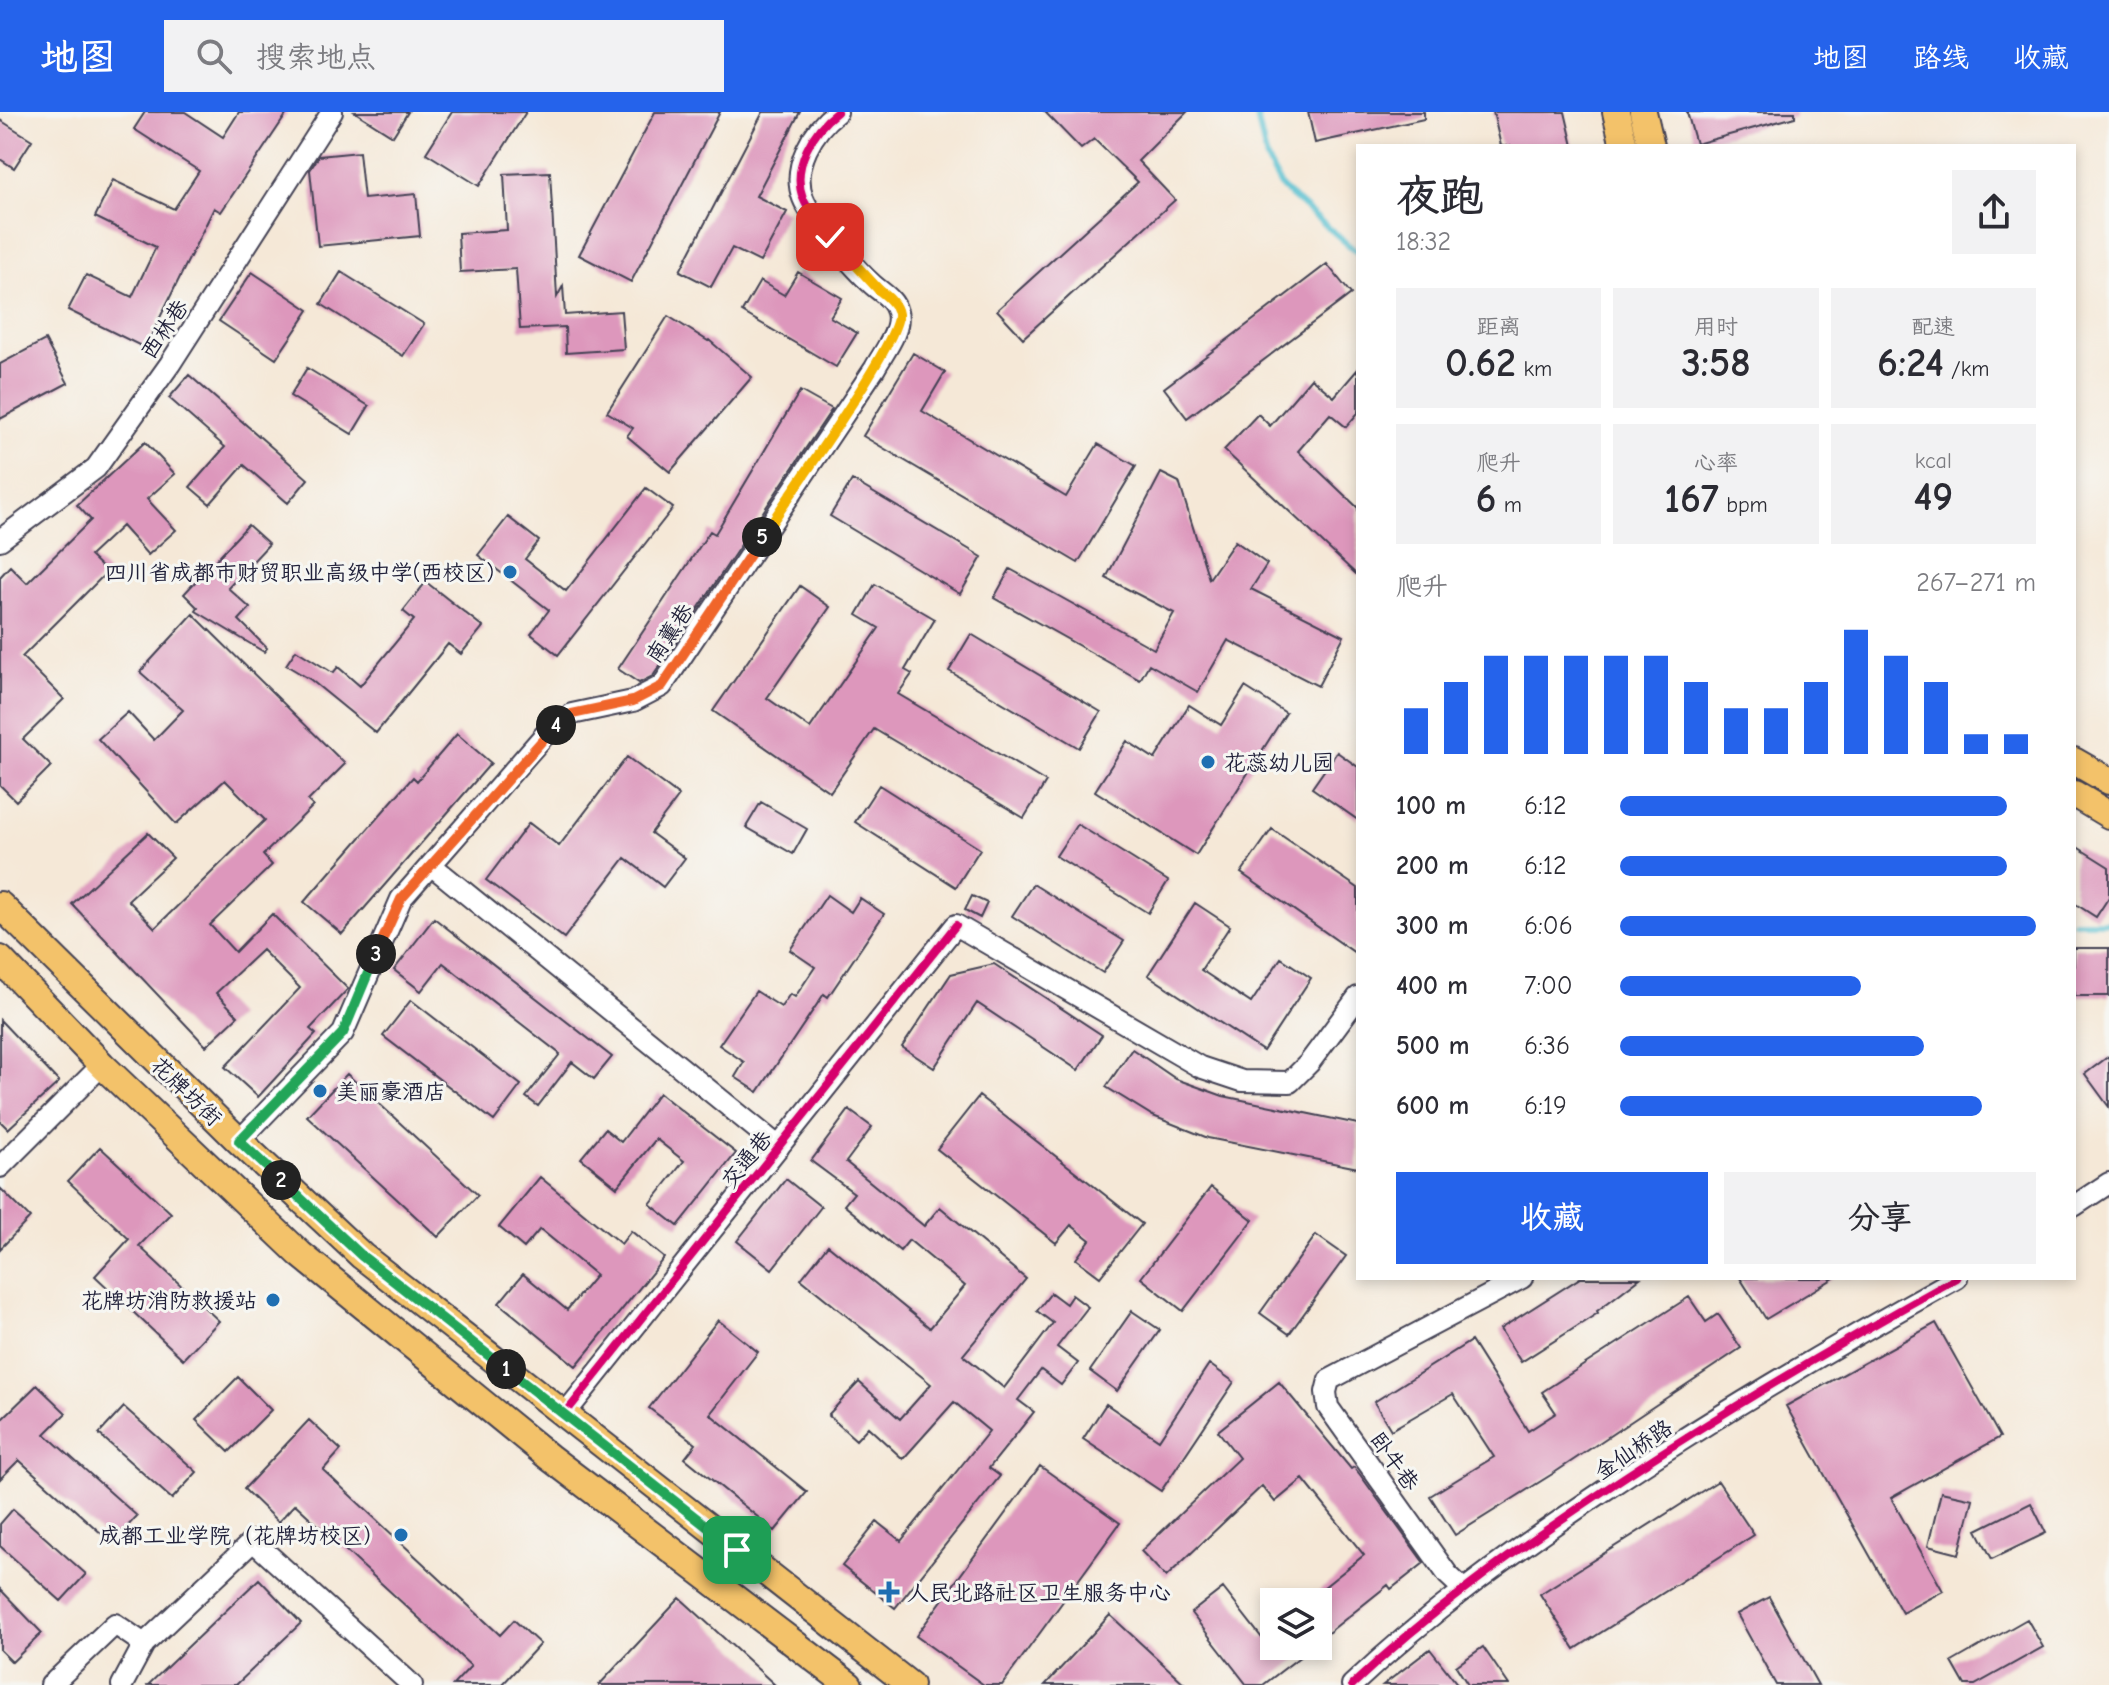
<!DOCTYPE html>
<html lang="zh">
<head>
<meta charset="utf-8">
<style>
	:root { --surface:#fff; --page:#f2f2f3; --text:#2b2b33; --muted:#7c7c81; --accent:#2563eb }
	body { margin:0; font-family:"Comic Neue","LXGW WenKai TC",sans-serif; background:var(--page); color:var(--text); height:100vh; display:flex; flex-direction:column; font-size:30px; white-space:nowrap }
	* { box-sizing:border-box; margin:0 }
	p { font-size:26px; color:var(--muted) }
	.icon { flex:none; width:44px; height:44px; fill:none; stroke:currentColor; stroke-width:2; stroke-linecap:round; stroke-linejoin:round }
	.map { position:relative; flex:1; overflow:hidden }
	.sheet { position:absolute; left:1356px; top:32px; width:720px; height:1136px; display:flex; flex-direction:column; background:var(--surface); border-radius:0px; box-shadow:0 4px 12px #0003 }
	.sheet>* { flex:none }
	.buttons { position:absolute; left:1260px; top:1476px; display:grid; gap:16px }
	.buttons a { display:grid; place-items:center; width:72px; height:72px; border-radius:0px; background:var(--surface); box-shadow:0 4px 12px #0003; font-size:40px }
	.pin { position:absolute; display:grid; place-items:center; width:68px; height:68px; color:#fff; margin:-34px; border-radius:16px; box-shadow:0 4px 12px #0006 }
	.km { position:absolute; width:40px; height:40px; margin:-20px; border-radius:50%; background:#222; color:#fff; font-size:22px; line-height:40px; text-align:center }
	.round { display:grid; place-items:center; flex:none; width:84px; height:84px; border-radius:0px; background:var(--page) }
	.head { display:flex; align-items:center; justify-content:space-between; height:136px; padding:0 40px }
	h1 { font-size:44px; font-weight:800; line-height:60px }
	.metrics { display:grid; grid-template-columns:repeat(3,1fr); gap:12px; height:136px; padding:8px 40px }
	.metrics div { display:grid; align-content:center; border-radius:0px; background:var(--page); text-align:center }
	.metrics b { font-size:40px; font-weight:800 }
	.metrics small { font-size:22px; font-weight:400 }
	.metrics p { font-size:22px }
	.chart { height:224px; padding:16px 40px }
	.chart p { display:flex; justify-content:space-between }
	.chart svg { width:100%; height:144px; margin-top:8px; stroke:var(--accent); stroke-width:6 }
	.button { display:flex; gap:16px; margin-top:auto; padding:16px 40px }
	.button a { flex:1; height:92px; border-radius:0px; background:var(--accent); color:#fff; font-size:32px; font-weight:800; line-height:92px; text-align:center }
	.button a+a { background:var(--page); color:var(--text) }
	ul { padding:0 40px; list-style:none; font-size:26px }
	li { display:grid; grid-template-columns:128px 96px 1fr; align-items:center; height:60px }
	li i { height:20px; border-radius:10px; background:var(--accent) }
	header { display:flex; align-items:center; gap:48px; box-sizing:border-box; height:112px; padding:0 40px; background:var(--accent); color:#fff }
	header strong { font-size:38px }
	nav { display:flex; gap:44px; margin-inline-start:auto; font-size:28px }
	.search { width:560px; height:72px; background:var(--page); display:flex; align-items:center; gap:20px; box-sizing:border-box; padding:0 28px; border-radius:0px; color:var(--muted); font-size:30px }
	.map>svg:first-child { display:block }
</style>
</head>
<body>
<header>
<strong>地图</strong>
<div class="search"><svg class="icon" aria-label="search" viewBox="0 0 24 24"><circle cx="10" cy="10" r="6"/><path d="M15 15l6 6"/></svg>搜索地点</div>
<nav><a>地图</a><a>路线</a><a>收藏</a></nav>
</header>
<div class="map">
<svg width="2109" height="1573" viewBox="0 0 2109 1573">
	<rect width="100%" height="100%" fill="#f6f6f2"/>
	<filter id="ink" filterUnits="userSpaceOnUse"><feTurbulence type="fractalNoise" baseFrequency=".0125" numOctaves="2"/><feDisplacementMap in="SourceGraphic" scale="16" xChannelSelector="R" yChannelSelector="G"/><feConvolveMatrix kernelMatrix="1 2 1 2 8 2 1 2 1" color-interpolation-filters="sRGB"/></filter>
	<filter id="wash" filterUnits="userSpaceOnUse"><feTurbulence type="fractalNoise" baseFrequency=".006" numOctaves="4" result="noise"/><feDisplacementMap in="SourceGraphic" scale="32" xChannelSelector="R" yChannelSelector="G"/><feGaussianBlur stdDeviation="1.8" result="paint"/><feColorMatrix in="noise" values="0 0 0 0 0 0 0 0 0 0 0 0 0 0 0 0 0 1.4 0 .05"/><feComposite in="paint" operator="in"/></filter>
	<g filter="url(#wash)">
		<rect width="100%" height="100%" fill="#f5e8d7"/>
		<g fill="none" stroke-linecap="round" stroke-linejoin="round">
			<!-- stream -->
			<path stroke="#54bfcf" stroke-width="6" d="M1256,0L1267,48L1282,76L1358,141
				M2074,810H2109"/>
		</g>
		<g id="blocks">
			<!-- building -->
			<path fill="#dd97bc" d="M145,0H185L223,25L239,0H288L221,100L214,96L145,236L68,198L86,163L132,185L156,135L95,105L113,68L174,97L199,59L134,17Z
				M355,0H408L393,24Z
				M452,0H526L479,74L426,41Z
				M655,0H720L631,170L579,143Z
				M763,0H800L756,84L787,100L760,150L732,136L711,175L680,159Z
				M1045,0H1187L1138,49L1175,88L1023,226L997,198L1138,70L1094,27L1081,37Z
				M1308,0H1424V7L1315,31Z
				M1493,0H1565L1573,34H1501Z
				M1687,0H1795V5L1696,32Z
				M0,8L32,28L14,56L0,47Z
				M359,40L364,87L416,82L420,124L318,134L310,58L319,44Z
				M550,60L557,185L563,174L565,203L621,199L624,237L566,241L565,215L520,217L516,157L460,160L458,121L507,118L504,62Z
				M1327,152L1351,182L1187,306L1164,276Z
				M252,160L309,198L276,247L219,209Z
				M341,160L424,212L403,244L321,192Z
				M798,160L842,186L830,205L857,221L836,255L742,200L760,169L784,183Z
				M668,204L708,229L709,228L752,265L670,360L627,324L633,316L607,300Z
				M45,228L68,271L0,307V252Z
				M913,241L945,260L922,299L1066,385L1098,332L1136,354L1078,451L863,324Z
				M307,256L369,294L352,322L290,284Z
				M1358,257V301L1346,315L1330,302L1298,339L1358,396V464L1224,338L1258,302L1270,314L1311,266L1334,285Z
				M189,263L308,367L288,391L244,353L210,392L190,375L225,335L169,286Z
				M800,279L832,297L653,564L639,571L618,557L710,419L715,422Z
				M145,330L175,362L147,387L176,418L148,443L122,414L90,444L107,460L22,545L64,587L23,627L51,654L16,689L0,673V465L10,454L27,471L91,408L77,393Z
				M1161,361L1179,370L1209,467L1235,429L1267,452L1251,477L1344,524L1318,574L1228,528L1198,580L1149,552L1140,568L994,486L1010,457L1154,537L1174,501L1106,466Z
				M852,368L982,445L960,482L830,404Z
				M646,376L673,396L558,543L531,522L549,498L478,443L508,405L539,429L525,447L566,479Z
				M248,413L269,432L228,476L250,496L239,508L267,536L264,540L196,499L198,496L184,482Z
				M426,470L483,515L461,542L448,532L376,621L311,568L286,553L296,538L333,561L338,555L360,574L414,508L403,499Z
				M875,472L935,507L905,558L912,562L898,582L1046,670L1024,706L874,617L830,680L713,599L800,474L830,495L767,586L810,616L879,516L857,503Z
				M193,502L345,652L308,689L313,694L263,743L272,753L210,813L235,840L272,802L348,877L310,917L316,922L258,985L225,955L300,876L262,838L216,881L238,904L206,934L72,792L148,721L173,746L128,788L155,816L265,708L225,668L176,712L98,627L128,600L154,628L183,598L140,560Z
				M971,522L1101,600L1079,636L949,559Z
				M1245,575L1286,601L1196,743L1095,679L1127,629L1155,647L1189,593L1221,613Z
				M457,622L491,651L342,822L304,790L413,665L417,669Z
				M1337,640L1358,655V708L1312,676Z
				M627,645L679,684L651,721L685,746L663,775L625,746L564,826L486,768L529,711L559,734Z
				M879,673L980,737L956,775L855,710Z
				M761,690L807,717L793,742L746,715Z
				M1077,712L1168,769L1148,801L1056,744Z
				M1272,717L1358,776V843L1241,761Z
				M2074,733L2109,755V785L2096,805L2074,791Z
				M1033,772L1124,829L1103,861L1012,804Z
				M827,783L851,800L860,786L884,802L828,885L824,882L758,980L735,965L744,950L719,933L756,879L781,895L790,882L795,885L815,855L790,838Z
				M972,784L987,791L980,806L965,798Z
				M1195,791L1230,814L1201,858L1251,891L1281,846L1311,866L1263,939L1148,863Z
				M434,806L612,945L594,967L572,950L538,994L526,985L560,942L443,851L421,879L394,858Z
				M2074,836H2109V884H2074Z
				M994,852L1102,923L1078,958L977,891L934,956L902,935L951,862Z
				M411,888L521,973L494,1009L383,924Z
				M0,908L59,970L8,1017L0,1009Z
				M1132,937L1176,967L1223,984L1358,1012V1056L1208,1026L1153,1004L1106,975Z
				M2109,944V995L2085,962Z
				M347,962L478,1083L438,1125L307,1004Z
				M659,981L736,1041L678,1114L650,1092L684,1049L656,1027L617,1075L581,1046L605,1017L621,1030Z
				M979,984L1142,1112L1100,1165L1076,1147L1090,1128L1071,1113L1056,1131L937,1037Z
				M849,998L872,1015L846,1050L924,1114L940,1095L1026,1167L963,1243L1004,1276L1053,1211L1037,1199L1051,1181L1066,1192L1072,1183L1088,1195L1057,1235L1078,1251L1061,1273L1041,1258L1018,1288L1034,1300L989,1356L1000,1364L895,1496L842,1454L877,1410L901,1429L989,1319L954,1290L903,1347L868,1315L856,1328L828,1303L859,1270L900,1307L931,1272L801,1167L828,1133L930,1216L965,1174L909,1128L900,1139L844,1093L854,1081L811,1049Z
				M100,1035L171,1101L139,1134L219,1209L183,1247L95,1164L129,1127L68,1069Z
				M540,1065L621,1132L631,1119L664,1146L576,1254L499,1191L523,1162L567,1198L596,1163L540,1117L524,1136L499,1115Z
				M786,1067L821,1095L772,1157L737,1129Z
				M1211,1075L1253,1108L1183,1199L1141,1166Z
				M0,1076L30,1106L0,1137Z
				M1316,1123L1346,1144L1289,1222L1260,1201Z
				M1580,1166H1640L1597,1199L1598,1201L1521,1250L1500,1217Z
				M1740,1166H1834L1766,1207Z
				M1689,1185L1706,1210L1718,1202L1741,1236L1554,1361L1455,1423L1430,1384L1494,1345L1453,1282L1391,1318L1374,1290L1471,1229L1528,1319L1556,1301L1542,1280Z
				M1132,1199L1160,1218L1117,1279L1090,1259Z
				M718,1208L758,1240L710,1302L807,1380L775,1419L685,1346L696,1332L649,1296Z
				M1936,1211L2000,1325L1891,1386L1943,1479L1902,1501L1786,1294Z
				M1209,1252L1234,1270L1161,1379L1083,1327L1106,1292L1159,1328Z
				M238,1265L271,1298L229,1340L196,1308Z
				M1279,1270L1351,1357L1354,1355L1361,1364L1424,1451L1391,1477L1388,1473L1318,1529V1480L1364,1443L1303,1367L1275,1390L1262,1374L1166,1465L1141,1439L1239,1346L1218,1319Z
				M37,1273L66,1301L45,1322L137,1404L112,1431L19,1348L0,1367V1309Z
				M124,1295L197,1360L172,1387L99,1322Z
				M309,1308L341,1338L323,1358L500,1523L514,1508L540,1532L502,1573H453L471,1554L295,1392L278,1410L244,1377Z
				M1040,1354L1120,1411L1002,1573H984L916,1524Z
				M1718,1369L1754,1423L1575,1537L1540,1482Z
				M1941,1380L1973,1387L1959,1442L1928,1434Z
				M2031,1391L2046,1421L1992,1447L1977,1418Z
				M13,1397L86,1462L61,1489L0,1434V1412Z
				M259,1467L301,1511L236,1573H148Z
				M1223,1476L1262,1526L1274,1517V1534H1314L1263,1573H1247L1191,1501Z
				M0,1477L42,1521L12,1550L0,1538Z
				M1769,1485L1818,1573H1776L1737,1502Z
				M680,1486L703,1507L775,1573H599Z
				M1110,1503L1186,1573H1045Z
				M2027,1507L2043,1535L1975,1573H1965L1952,1550Z
				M1483,1535L1509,1573H1468L1456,1554Z
				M1430,1537L1458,1573H1383Z"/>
		</g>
	</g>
	<g filter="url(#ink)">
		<use href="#blocks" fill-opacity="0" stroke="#424052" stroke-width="2"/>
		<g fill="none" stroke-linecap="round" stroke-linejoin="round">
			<!-- minor casing -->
			<g stroke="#424052" stroke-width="24">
				<path id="minor" d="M0,428L96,356L170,252L332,0
					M431,753L779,1035
					M239,1029L343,921L401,787L549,618L572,602L633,589L662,574L875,256C883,241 902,218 897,200C894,187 882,181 873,173C855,157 811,107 803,86C791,55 813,18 837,0
					M0,1055L102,953
					M2074,1094L2109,1071
					M564,1303L956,813L1200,955L1242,969L1290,970L1309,951L1358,885
					M1463,1477L1448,1463L1328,1295L1326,1280L1329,1268L1522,1166
					M51,1573L115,1512L144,1532
					M122,1573L144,1532L253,1429L412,1573
					M1352,1573C1429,1500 1514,1439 1602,1380C1717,1303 1836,1233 1957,1166"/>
			</g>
			<!-- major casing -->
			<g stroke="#424052" stroke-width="30">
				<path id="major" d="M1616,0L1624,34
					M1643,0L1651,34
					M2074,649L2109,669
					M2074,682L2109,703
					M0,793L239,1029L362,1144L910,1573
					M0,847L102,953L300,1142L549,1345L849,1573"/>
			</g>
			<!-- minor -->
			<use href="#minor" stroke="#fff" stroke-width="20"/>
			<!-- major -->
			<use href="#major" stroke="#f3c26a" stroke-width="26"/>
			<!-- cycleway casing -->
			<g stroke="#f6f6f2" stroke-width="13">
				<path id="cycleway" d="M239,1029L343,921L401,787L549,618L572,602L633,589L662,574L875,256C883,241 902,218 897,200C894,187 882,181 873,173C855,157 811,107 803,86C791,55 813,18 837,0
					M564,1303L956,813
					M1352,1573C1429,1500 1514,1439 1602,1380C1717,1303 1836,1233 1957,1166"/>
			</g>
			<!-- cycleway -->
			<use href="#cycleway" stroke="#d6006c" stroke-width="8"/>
		</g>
	</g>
	<g fill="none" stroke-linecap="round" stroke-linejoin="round" filter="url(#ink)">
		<!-- split-1 casing -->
		<g stroke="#fff" stroke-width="16">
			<path id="split-1" d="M506,1257L737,1438"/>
		</g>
		<!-- split-2 casing -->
		<g stroke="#fff" stroke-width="16">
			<path id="split-2" d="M281,1068L362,1144L506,1257"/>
		</g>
		<!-- split-3 casing -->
		<g stroke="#fff" stroke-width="16">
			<path id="split-3" d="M281,1068L239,1029L343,921L376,842"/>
		</g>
		<!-- split-4 casing -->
		<g stroke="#fff" stroke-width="16">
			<path id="split-4" d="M376,842L401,787L556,613"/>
		</g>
		<!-- split-5 casing -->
		<g stroke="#fff" stroke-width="16">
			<path id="split-5" d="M556,613L572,602L633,589L662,574L762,425"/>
		</g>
		<!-- split-6 casing -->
		<g stroke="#fff" stroke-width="16">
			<path id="split-6" d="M762,425C783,392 901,229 898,202C897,192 887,184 879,178"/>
		</g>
		<!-- split-7 casing -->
		<g stroke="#fff" stroke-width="16">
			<path id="split-7" d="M830,125L879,178"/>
		</g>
		<!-- split-1 -->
		<use href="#split-1" stroke="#22a559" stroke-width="10"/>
		<!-- split-2 -->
		<use href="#split-2" stroke="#22a559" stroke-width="10"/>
		<!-- split-3 -->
		<use href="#split-3" stroke="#22a559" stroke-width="10"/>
		<!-- split-4 -->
		<use href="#split-4" stroke="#f0652b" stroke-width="10"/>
		<!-- split-5 -->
		<use href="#split-5" stroke="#f0652b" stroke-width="10"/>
		<!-- split-6 -->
		<use href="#split-6" stroke="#f5b400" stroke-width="10"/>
		<!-- split-7 -->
		<use href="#split-7" stroke="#f5b400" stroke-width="10"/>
	</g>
	<!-- markers -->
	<g fill="#1f6fb2" stroke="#f6f6f2" stroke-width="3">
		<circle cx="510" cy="460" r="8"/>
		<circle cx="1208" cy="650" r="8"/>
		<circle cx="320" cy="979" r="8"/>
		<circle cx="273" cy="1188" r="8"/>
		<circle cx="401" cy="1423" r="8"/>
		<path d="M885 1468h8v8h8v8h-8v8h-8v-8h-8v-8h8z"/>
	</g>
	<g text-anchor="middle" stroke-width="6" stroke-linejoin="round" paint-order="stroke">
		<!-- street labels -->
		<g font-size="22" fill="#22223b" stroke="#f6f6f2">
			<text transform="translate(164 217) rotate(-56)" y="8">西林巷</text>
			<text transform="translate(669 521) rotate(-56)" y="8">南薰巷</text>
			<text transform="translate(187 979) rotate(44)" y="8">花牌坊街</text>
			<text transform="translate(746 1047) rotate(-51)" y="8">交通巷</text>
			<text transform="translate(1633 1337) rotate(-34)" y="8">金仙桥路</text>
			<text transform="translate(1395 1349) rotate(54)" y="8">卧牛巷</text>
		</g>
		<!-- poi labels -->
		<g font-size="22" fill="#22223b" stroke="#f6f6f2" text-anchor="end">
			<text x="494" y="468">四川省成都市财贸职业高级中学(西校区)</text>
			<text x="1224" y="658" text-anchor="start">花蕊幼儿园</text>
			<text x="336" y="987" text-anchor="start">美丽豪酒店</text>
			<text x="257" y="1196">花牌坊消防救援站</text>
			<text x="385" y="1431">成都工业学院（花牌坊校区）</text>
			<text x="907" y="1488" text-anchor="start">人民北路社区卫生服务中心</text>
		</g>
	</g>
</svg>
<div class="buttons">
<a><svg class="icon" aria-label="layers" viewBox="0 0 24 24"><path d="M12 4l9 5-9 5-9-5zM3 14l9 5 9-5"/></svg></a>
</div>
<div class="pin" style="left:737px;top:1438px;background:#1e9e55"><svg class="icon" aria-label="arrive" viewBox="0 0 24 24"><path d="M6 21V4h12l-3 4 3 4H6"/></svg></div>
<div class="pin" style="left:830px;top:125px;background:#d93025"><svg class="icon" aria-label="check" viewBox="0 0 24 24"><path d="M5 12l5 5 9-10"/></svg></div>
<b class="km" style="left:506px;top:1257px">1</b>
<b class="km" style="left:281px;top:1068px">2</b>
<b class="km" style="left:376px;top:842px">3</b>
<b class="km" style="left:556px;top:613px">4</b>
<b class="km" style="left:762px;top:425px">5</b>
<section class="sheet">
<div class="head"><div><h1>夜跑</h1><p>18:32</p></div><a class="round"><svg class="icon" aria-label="share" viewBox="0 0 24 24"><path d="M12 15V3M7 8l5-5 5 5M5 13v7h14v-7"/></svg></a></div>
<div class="metrics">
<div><p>距离</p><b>0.62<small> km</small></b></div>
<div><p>用时</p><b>3:58</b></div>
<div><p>配速</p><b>6:24<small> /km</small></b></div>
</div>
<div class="metrics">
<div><p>爬升</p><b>6<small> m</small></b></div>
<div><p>心率</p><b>167<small> bpm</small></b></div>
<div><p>kcal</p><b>49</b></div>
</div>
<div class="chart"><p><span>爬升</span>267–271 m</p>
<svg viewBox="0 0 160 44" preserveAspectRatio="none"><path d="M5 44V30M15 44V22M25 44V14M35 44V14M45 44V14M55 44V14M65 44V14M75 44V22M85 44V30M95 44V30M105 44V22M115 44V6M125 44V14M135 44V22M145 44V38M155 44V38"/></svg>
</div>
<ul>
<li><b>100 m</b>6:12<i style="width:93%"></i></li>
<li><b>200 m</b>6:12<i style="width:93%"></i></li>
<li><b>300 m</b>6:06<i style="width:100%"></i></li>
<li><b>400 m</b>7:00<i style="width:58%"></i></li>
<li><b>500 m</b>6:36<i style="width:73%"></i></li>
<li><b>600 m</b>6:19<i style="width:87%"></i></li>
</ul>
<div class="button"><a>收藏</a><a>分享</a></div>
</section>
</div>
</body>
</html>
